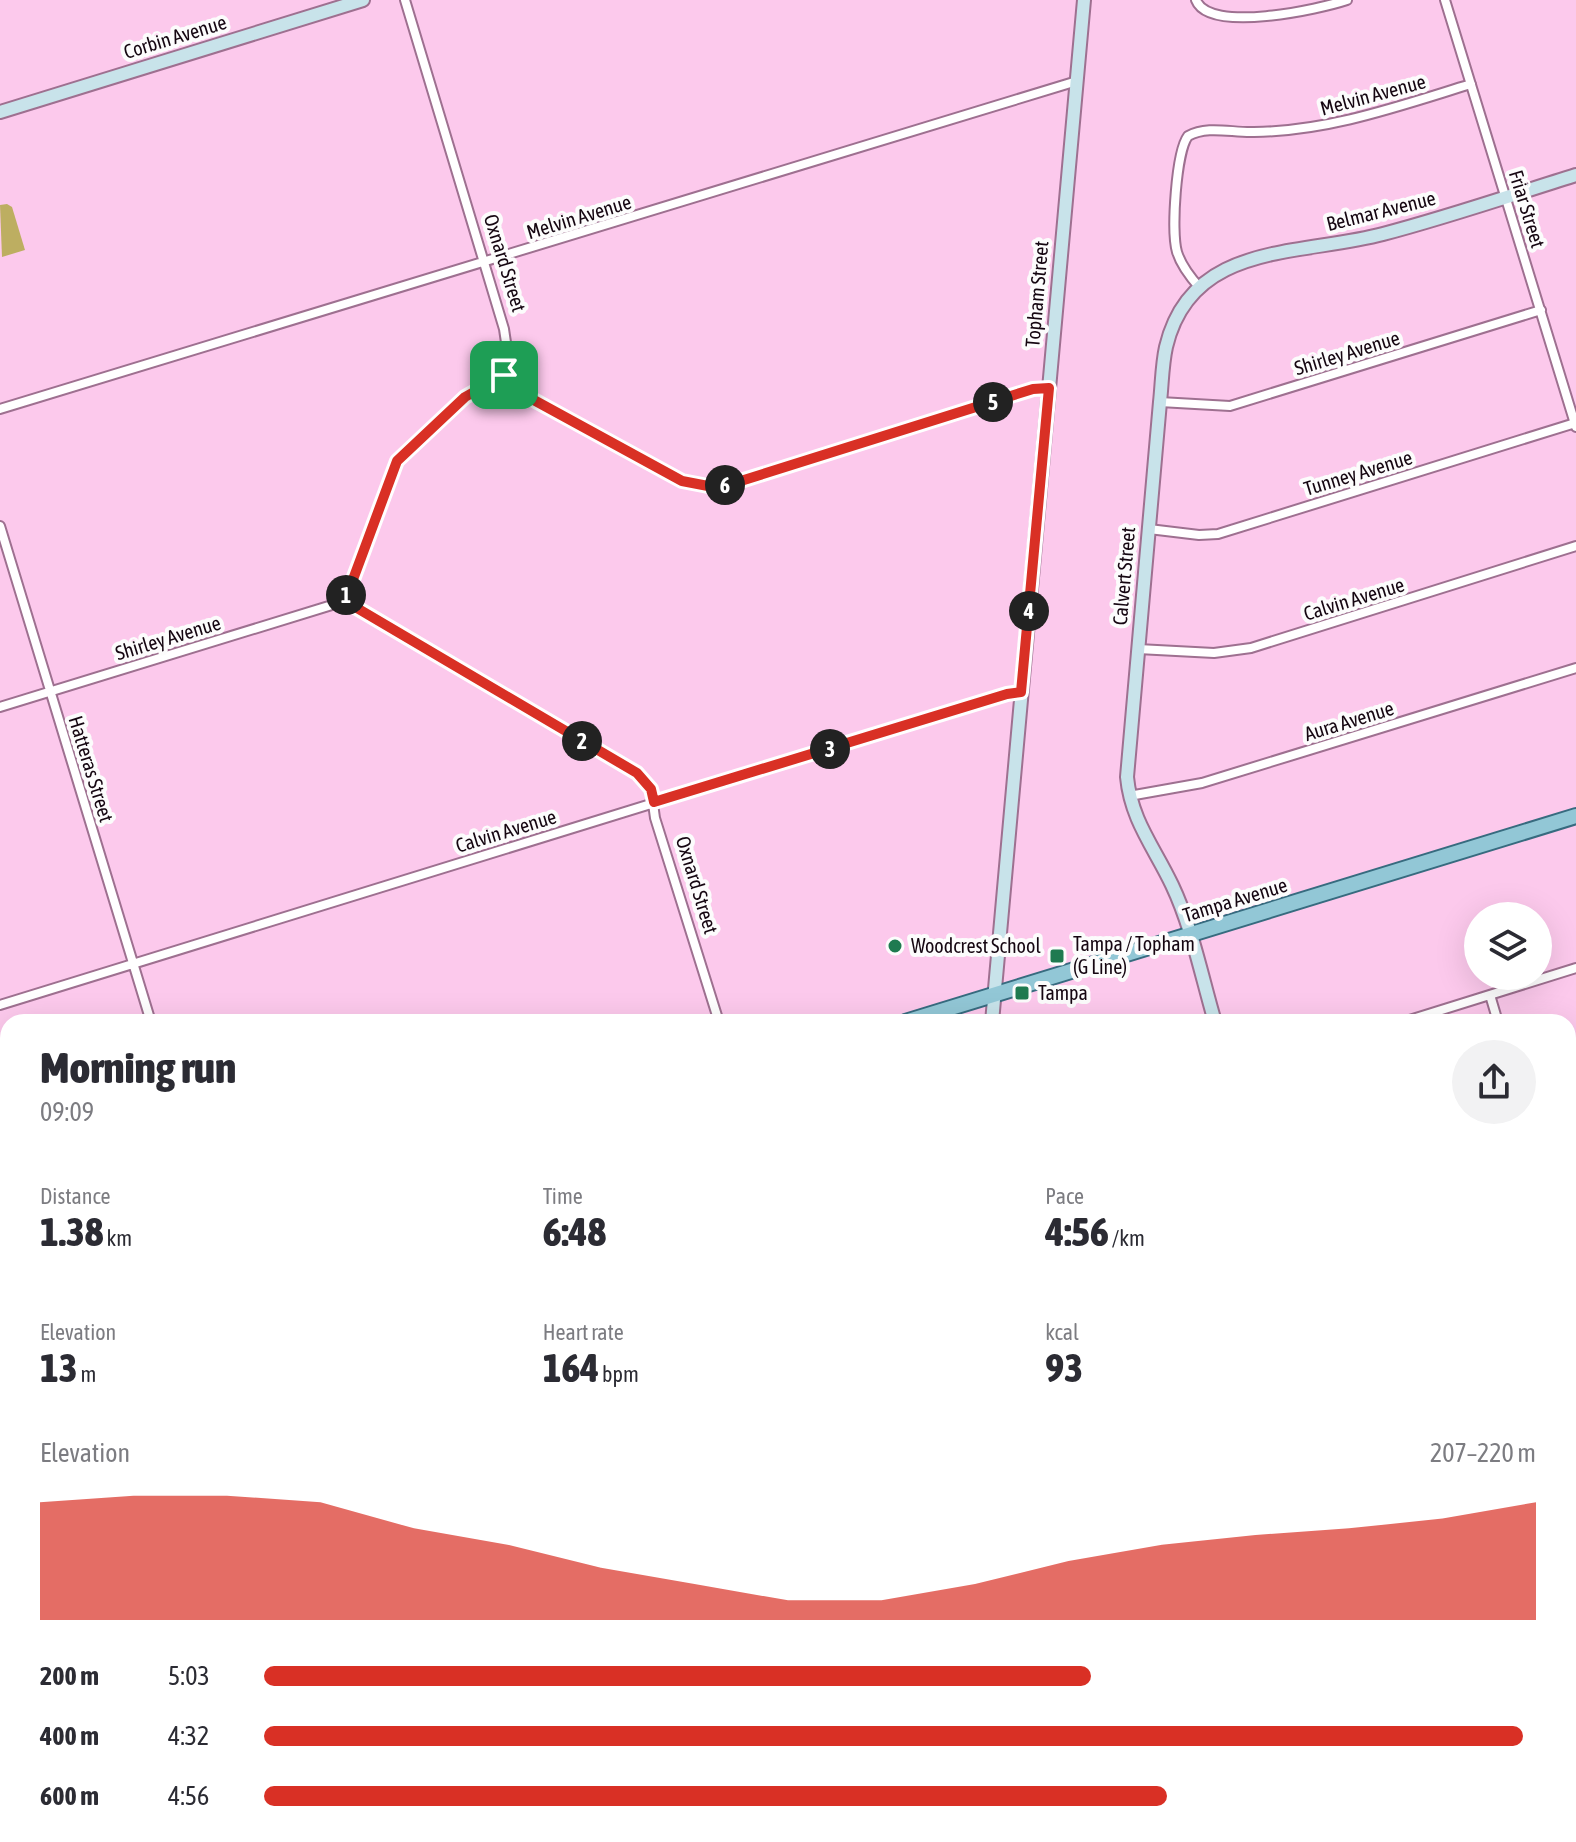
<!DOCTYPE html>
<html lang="en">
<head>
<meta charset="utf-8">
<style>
	:root { --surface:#fff; --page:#f2f2f3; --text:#2b2b33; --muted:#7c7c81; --accent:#d93025 }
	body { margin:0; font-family:"Asap Condensed",sans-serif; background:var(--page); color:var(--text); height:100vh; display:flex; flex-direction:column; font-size:30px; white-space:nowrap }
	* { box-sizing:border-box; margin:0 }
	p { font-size:26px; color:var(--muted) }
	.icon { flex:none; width:44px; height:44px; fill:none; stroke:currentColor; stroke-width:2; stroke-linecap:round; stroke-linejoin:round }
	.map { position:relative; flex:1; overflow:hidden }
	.panel { position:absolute; left:0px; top:1014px; width:1576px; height:828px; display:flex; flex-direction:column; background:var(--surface); border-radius:24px 24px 0 0; box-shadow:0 8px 32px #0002 }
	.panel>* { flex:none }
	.tools { position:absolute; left:1464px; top:902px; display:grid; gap:16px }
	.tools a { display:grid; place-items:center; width:88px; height:88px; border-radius:50%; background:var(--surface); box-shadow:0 8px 32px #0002; font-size:40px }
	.pin { position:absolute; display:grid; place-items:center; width:68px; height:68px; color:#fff; margin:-34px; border-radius:16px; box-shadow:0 4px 12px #0006 }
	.km { position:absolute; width:40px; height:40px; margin:-20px; border-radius:50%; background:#222; color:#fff; font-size:22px; line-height:40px; text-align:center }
	.round { display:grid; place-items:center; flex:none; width:84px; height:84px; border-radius:42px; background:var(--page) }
	.overview { display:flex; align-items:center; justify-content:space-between; height:136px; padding:0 40px }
	h1 { font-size:44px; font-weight:800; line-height:60px }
	.figures { display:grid; grid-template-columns:repeat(3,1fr); gap:12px; height:136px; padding:8px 40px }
	.figures div { display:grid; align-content:center }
	.figures b { font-size:40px; font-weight:800 }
	.figures small { font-size:22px; font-weight:400 }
	.figures p { font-size:22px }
	.chart { height:224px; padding:16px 40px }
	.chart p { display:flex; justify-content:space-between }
	.chart svg { width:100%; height:144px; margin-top:8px; fill:var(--accent); opacity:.7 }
	ul { padding:0 40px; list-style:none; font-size:26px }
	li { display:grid; grid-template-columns:128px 96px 1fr; align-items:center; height:60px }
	li i { height:20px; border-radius:10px; background:var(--accent) }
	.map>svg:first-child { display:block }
</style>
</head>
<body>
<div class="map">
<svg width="1576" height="1842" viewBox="0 0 1576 1842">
	<rect width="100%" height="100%" fill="#fcc9ec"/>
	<!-- green -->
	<path fill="#bdae61" d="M7,204L12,207L25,250L2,257L0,205Z"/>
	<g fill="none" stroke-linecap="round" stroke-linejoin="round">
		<!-- street casing -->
		<g stroke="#9e7090" stroke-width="12">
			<path id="street" d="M1196,0C1209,34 1320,9 1347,0
				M1445,0L1576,427
				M1200,288C1191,278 1181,265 1177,252C1171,232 1176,152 1188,136C1208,125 1232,133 1254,132C1330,131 1399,106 1471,84
				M504,375L521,393L682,481L708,486L728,485L1033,389L1049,388
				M1160,402L1230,406L1541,310
				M0,409L1077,81
				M0,526L151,1022
				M1149,529L1199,535L1218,534L1575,423
				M345,601L397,461L465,397L504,375L508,356L504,329L405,0
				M345,601L637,773L651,789L655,818L719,1022
				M1138,649L1214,653L1251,648L1576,546
				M0,707L345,601
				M1129,796L1202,783L1576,668
				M1490,995L1498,1022
				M0,1005L1007,694L1021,692
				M576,1022H593
				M1403,1022L1576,968
				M0,1201L8,1198
				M1568,1248L1576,1274
				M137,1834L143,1842
				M299,1834L301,1842
				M1229,1834L1231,1842
				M1360,1834L1362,1842
				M1491,1834L1494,1842
				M185,1842L211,1834
				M868,1842L894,1834"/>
		</g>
		<!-- secondary casing -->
		<g stroke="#9e7090" stroke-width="16">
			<path id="secondary" d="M0,112L363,0
				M992,1022L1084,0
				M1215,1022C1202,978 1192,927 1172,885C1154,847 1131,820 1127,777L1160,402C1162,384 1162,365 1166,347C1191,241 1301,256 1383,234C1448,217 1512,195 1576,175
				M1568,1499L1576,1497
				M1114,1834L1116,1842"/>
		</g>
		<!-- primary casing -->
		<g stroke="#376b7f" stroke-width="18">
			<path id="primary" d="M905,1022L1576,816
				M0,1301L8,1298"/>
		</g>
		<!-- highway casing -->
		<g stroke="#376b7f" stroke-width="20">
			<path id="highway" d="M0,1710L8,1738
				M0,1815L7,1842
				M35,1834L38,1842"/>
		</g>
		<!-- street -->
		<use href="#street" stroke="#fff" stroke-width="8"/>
		<!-- secondary -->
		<use href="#secondary" stroke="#c8e3ea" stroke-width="12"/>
		<!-- primary -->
		<use href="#primary" stroke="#92c7d6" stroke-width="14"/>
		<!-- highway -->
		<use href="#highway" stroke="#49a2ba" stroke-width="16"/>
	</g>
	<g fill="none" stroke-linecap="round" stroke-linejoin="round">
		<!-- route casing -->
		<g stroke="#fff" stroke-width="16">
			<path id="route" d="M504,375L521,393L682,481L708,486L728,485L1033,389L1049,388L1021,692L1007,694L654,802L651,789L637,773L345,601L397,461L465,397Z"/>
		</g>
		<!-- route -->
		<use href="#route" stroke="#d93025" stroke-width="10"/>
	</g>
	<!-- markers -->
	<g fill="#1f7a50" stroke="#fcfcfc" stroke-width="3">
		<circle cx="895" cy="946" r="8"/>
		<rect x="1049" y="948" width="16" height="16" rx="4"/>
		<rect x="1014" y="985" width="16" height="16" rx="4"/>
	</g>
	<g text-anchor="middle" stroke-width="8" stroke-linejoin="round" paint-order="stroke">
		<!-- street labels -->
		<g font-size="20" fill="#150611" stroke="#fcfcfc">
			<text transform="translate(175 37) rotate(-17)" y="7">Corbin Avenue</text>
			<text transform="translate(1373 95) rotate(-15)" y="7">Melvin Avenue</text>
			<text transform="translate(1527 209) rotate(73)" y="7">Friar Street</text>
			<text transform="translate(1381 211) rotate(-14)" y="7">Belmar Avenue</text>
			<text transform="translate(579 217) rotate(-17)" y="7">Melvin Avenue</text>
			<text transform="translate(505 263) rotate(73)" y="7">Oxnard Street</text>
			<text transform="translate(1037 294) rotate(-85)" y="7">Topham Street</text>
			<text transform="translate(1347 353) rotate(-17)" y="7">Shirley Avenue</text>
			<text transform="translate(1358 473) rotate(-17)" y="7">Tunney Avenue</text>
			<text transform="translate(1124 576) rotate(-85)" y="7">Calvert Street</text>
			<text transform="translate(1354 599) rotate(-17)" y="7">Calvin Avenue</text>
			<text transform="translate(168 638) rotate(-17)" y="7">Shirley Avenue</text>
			<text transform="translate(1349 721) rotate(-17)" y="7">Aura Avenue</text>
			<text transform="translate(91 769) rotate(73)" y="7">Hatteras Street</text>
			<text transform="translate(506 831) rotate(-17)" y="7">Calvin Avenue</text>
			<text transform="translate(697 885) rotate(73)" y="7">Oxnard Street</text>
			<text transform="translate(1235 900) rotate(-17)" y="7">Tampa Avenue</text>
		</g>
		<!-- poi labels -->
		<g font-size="20" fill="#150611" stroke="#fcfcfc" text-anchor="start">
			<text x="1073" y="951">Tampa / Topham<tspan x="1073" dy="23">(G Line)</tspan></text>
			<text x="911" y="953">Woodcrest School</text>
			<text x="1038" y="1000">Tampa</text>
		</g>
	</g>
</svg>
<div class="tools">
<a><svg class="icon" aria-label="layers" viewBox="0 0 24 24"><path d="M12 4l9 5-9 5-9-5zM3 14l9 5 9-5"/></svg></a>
</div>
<div class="pin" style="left:504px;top:375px;background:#1e9e55"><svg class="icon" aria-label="arrive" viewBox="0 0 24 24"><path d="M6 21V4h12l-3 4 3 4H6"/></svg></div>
<b class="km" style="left:346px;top:595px">1</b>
<b class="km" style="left:582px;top:741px">2</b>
<b class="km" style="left:830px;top:749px">3</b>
<b class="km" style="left:1029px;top:611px">4</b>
<b class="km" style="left:993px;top:402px">5</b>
<b class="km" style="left:725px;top:485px">6</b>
<section class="panel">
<div class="overview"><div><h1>Morning run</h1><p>09:09</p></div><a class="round"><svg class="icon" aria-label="share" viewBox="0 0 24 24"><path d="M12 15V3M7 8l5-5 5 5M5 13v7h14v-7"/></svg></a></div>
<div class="figures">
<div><p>Distance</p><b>1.38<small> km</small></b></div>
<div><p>Time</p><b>6:48</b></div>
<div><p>Pace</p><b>4:56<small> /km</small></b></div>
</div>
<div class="figures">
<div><p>Elevation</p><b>13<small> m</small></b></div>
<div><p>Heart rate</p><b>164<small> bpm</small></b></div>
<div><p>kcal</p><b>93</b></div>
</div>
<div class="chart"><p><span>Elevation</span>207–220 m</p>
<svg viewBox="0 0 160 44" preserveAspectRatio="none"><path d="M0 44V8L10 6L20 6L30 8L40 16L50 21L60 28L70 33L80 38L90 38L100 33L110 26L120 21L130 18L140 16L150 13L160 8V44z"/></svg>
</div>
<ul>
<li><b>200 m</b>5:03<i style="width:65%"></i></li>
<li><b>400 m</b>4:32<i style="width:99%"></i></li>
<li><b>600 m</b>4:56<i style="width:71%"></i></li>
</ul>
</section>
</div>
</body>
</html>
